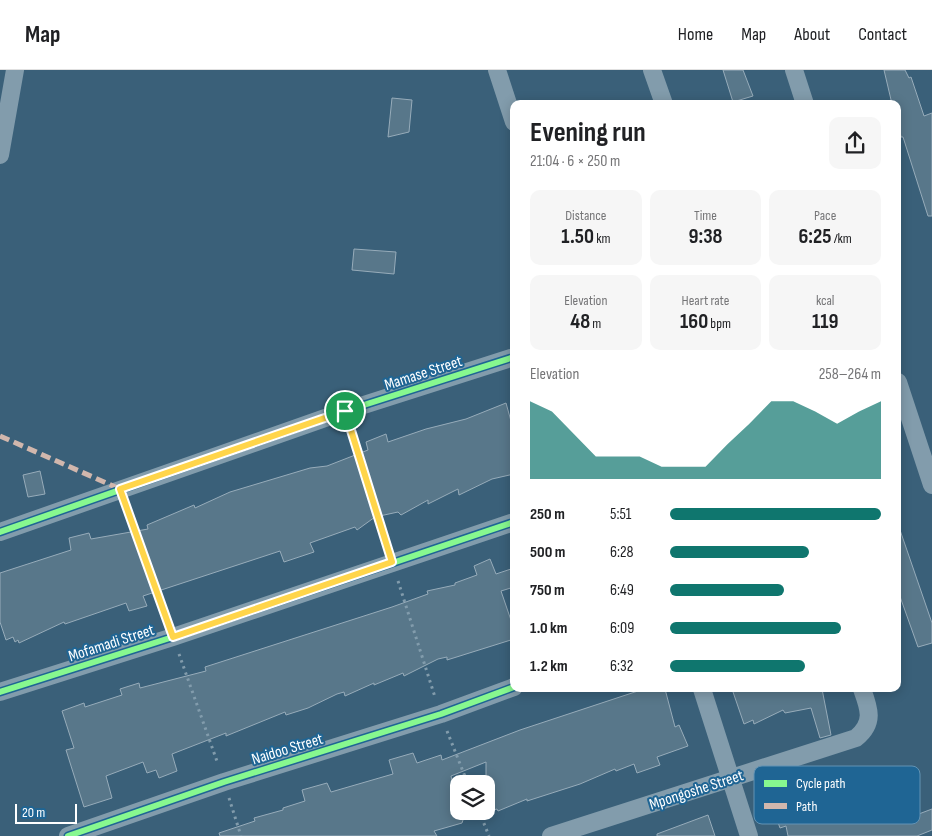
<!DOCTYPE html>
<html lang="en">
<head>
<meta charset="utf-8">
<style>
	:root { --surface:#fff; --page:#f6f6f6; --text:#202124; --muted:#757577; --line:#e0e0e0; --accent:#0f766e }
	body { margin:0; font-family:"Sofia Sans Condensed",sans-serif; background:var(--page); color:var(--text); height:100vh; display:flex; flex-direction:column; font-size:19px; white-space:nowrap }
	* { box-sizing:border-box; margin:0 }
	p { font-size:16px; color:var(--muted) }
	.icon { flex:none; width:28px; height:28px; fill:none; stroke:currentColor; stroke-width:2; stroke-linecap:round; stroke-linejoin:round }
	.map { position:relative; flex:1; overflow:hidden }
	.details { position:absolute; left:510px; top:30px; width:391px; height:592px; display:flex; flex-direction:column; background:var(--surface); border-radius:10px; box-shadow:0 2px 12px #0003 }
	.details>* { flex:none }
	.controls { position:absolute; left:450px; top:705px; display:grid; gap:10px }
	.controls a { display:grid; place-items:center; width:45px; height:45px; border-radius:10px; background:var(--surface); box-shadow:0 2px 12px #0003; font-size:25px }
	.scale { position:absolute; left:15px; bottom:12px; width:62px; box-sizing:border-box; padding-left:5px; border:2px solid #fff; border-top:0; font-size:14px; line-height:18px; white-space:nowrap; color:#fff; -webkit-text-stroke:4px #1f6594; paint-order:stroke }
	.pin { position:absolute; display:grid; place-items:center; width:42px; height:42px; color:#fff; margin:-21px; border:2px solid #fff; border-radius:50%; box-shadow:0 1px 5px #0007 }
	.round { display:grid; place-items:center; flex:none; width:52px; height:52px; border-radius:10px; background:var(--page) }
	.headline { display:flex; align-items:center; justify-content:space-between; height:85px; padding:0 20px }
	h1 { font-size:28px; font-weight:700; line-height:38px }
	.metrics { display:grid; grid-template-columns:repeat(3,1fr); gap:8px; height:85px; padding:5px 20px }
	.metrics div { display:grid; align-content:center; border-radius:10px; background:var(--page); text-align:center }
	.metrics b { font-size:21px; font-weight:700 }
	.metrics small { font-size:14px; font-weight:400 }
	.metrics p { font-size:14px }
	.chart { height:140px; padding:10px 20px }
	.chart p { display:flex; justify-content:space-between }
	.chart svg { width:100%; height:90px; margin-top:5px; fill:var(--accent); opacity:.7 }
	ul { padding:0 20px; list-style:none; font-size:16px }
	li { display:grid; grid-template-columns:80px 60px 1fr; align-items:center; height:38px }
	li i { height:12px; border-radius:6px; background:var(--accent) }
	header { display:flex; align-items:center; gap:30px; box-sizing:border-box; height:70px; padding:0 25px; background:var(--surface); border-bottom:1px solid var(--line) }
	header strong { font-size:24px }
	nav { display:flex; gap:28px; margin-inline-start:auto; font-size:18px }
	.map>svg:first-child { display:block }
</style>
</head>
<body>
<header>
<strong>Map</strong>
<nav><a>Home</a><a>Map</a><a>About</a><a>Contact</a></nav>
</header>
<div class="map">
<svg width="932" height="766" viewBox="0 0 932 766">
	<rect width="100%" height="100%" fill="#3a6079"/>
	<!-- building -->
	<path fill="#58778a" stroke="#97acba" d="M723,0H743L753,26L733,32Z
		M884,0H905L909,8L911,7L924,46L932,43V146H928L903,67H901L898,52V34H892Z
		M392,28L412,30L409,62L388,67Z
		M354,179L396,182L394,204L352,200Z
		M506,333L514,362V404L492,409L459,425L458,419L428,434V430L401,445L398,442L375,447L357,460L355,457L310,473L314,482L284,492L280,481L143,526L147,536L129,541L126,533L65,554L64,552L19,573L18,570L15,572L13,567L6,570L0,552V503L71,480L69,468L89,463L91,469L148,459L147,455L194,435L195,438L230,422L310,398L327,396L368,380L366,372L386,364L388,372L426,359L466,349Z
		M40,401L45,424L28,427L23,405Z
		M900,460L932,553V573L918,577L898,521V461Z
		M490,489L496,504L514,498V517L501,521L514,559V569L447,590V587L438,589L404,606L403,603L374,615V613L345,626L344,622L337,624L308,638L286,645L285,642L226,666V663L172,684L177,701L159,708L156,700L147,703L143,692L106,706L112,728L84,737L66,680L74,678L62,641L84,633L85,637L122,625L120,619L139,613L140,618L206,601L205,597L392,537L428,524L427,521L455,515V513L477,505L474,496Z
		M644,619H665L675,657L679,655L688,676L657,687L660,695L637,703L634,694L616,701L615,699L580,714L527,731V729L498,741L497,739L486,742V692L451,706L459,741H461L463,750L462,753L434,761L437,766H220L219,763L255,751L254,748L283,740V738L305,731L302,720L327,713L331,722L393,704L389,690L413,683L417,693L441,685L442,690L520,660Z
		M732,619H822L831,665L820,668L811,638L785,643L783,640L754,654L753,650L744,654Z
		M881,703L895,753L932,739V760L917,766H788L786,756L780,758L774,741L784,738L783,735L822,723L823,725Z
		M708,745L715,766H657V764Z"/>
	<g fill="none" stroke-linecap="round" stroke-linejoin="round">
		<!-- path -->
		<path stroke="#829cac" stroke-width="3" stroke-dasharray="2.5 4" stroke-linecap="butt" d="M351,358L387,477
			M126,436L167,550
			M398,511L435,627
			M179,584L218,694
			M447,661L468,714
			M229,728L241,766
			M479,741L489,766"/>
		<!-- street -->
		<path stroke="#829cac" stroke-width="18" d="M497,0L514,52
			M652,0L664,34
			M794,0L805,34
			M0,85L15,0
			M898,312L932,415
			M0,462L345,341L514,287
			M702,619L749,766
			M0,622L173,567L514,452
			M68,766L224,712L441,644L514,617
			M551,766L856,668C875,653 869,638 862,619"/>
		<!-- quiet -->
		<path stroke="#d1b7ad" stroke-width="5" stroke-dasharray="10 5" stroke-linecap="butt" d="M0,366L120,419"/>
		<!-- cycleway casing -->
		<g stroke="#1f6594" stroke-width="9">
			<path id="cycleway" d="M0,462L345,341L514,287
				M0,622L173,567L514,452
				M68,766L224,712L441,644L514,617"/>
		</g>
		<!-- cycleway -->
		<use href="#cycleway" stroke="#87f88f" stroke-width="6"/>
	</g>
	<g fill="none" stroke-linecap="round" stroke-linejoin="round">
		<!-- route casing -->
		<g stroke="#fff" stroke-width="10">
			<path id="route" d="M345,341L392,492L173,567L120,419Z"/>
		</g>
		<!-- route -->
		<use href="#route" stroke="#ffd54a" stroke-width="6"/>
	</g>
	<g text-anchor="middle" stroke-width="4" stroke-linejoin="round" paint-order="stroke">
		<!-- street labels -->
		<g font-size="16" fill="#fff" stroke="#1f6594">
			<text transform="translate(423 302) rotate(-18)" y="6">Mamase Street</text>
			<text transform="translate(111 572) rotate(-18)" y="6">Mofamadi Street</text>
			<text transform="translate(287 678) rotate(-17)" y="6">Naidoo Street</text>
			<text transform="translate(696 719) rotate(-18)" y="6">Mpongoshe Street</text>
		</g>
	</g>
	<!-- legend -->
	<rect x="754" y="696" width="166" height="58" rx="8" fill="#1f6594" stroke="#6293b4" stroke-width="1"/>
	<rect x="764" y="710" width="23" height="7" fill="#87f88f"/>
	<rect x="764" y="733" width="23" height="6" fill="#d1b7ad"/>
	<g font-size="14" fill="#fff">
		<text x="796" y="718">Cycle path</text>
		<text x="796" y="741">Path</text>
	</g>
</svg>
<div class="controls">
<a><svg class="icon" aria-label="layers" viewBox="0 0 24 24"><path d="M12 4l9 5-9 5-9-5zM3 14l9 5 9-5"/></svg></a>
</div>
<div class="scale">20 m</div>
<div class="pin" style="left:345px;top:341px;background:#1e9e55"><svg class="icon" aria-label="arrive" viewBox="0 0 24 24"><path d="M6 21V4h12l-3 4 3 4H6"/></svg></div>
<section class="details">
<div class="headline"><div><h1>Evening run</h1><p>21:04 · 6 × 250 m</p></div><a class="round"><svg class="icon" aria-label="share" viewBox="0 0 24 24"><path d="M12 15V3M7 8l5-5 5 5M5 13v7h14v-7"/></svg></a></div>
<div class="metrics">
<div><p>Distance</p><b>1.50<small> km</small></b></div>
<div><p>Time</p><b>9:38</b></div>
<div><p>Pace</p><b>6:25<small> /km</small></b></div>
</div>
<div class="metrics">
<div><p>Elevation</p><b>48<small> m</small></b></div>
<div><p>Heart rate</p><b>160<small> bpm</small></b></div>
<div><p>kcal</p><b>119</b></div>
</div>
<div class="chart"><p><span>Elevation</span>258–264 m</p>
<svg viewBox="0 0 160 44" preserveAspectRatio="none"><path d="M0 44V6L10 11L20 22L30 33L40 33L50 33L60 38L70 38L80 38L90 27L100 17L110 6L120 6L130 11L140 17L150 11L160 6V44z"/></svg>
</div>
<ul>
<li><b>250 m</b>5:51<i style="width:100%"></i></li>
<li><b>500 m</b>6:28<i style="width:66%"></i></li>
<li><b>750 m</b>6:49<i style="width:54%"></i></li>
<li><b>1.0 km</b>6:09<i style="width:81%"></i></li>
<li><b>1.2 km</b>6:32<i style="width:64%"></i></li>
</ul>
</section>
</div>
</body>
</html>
